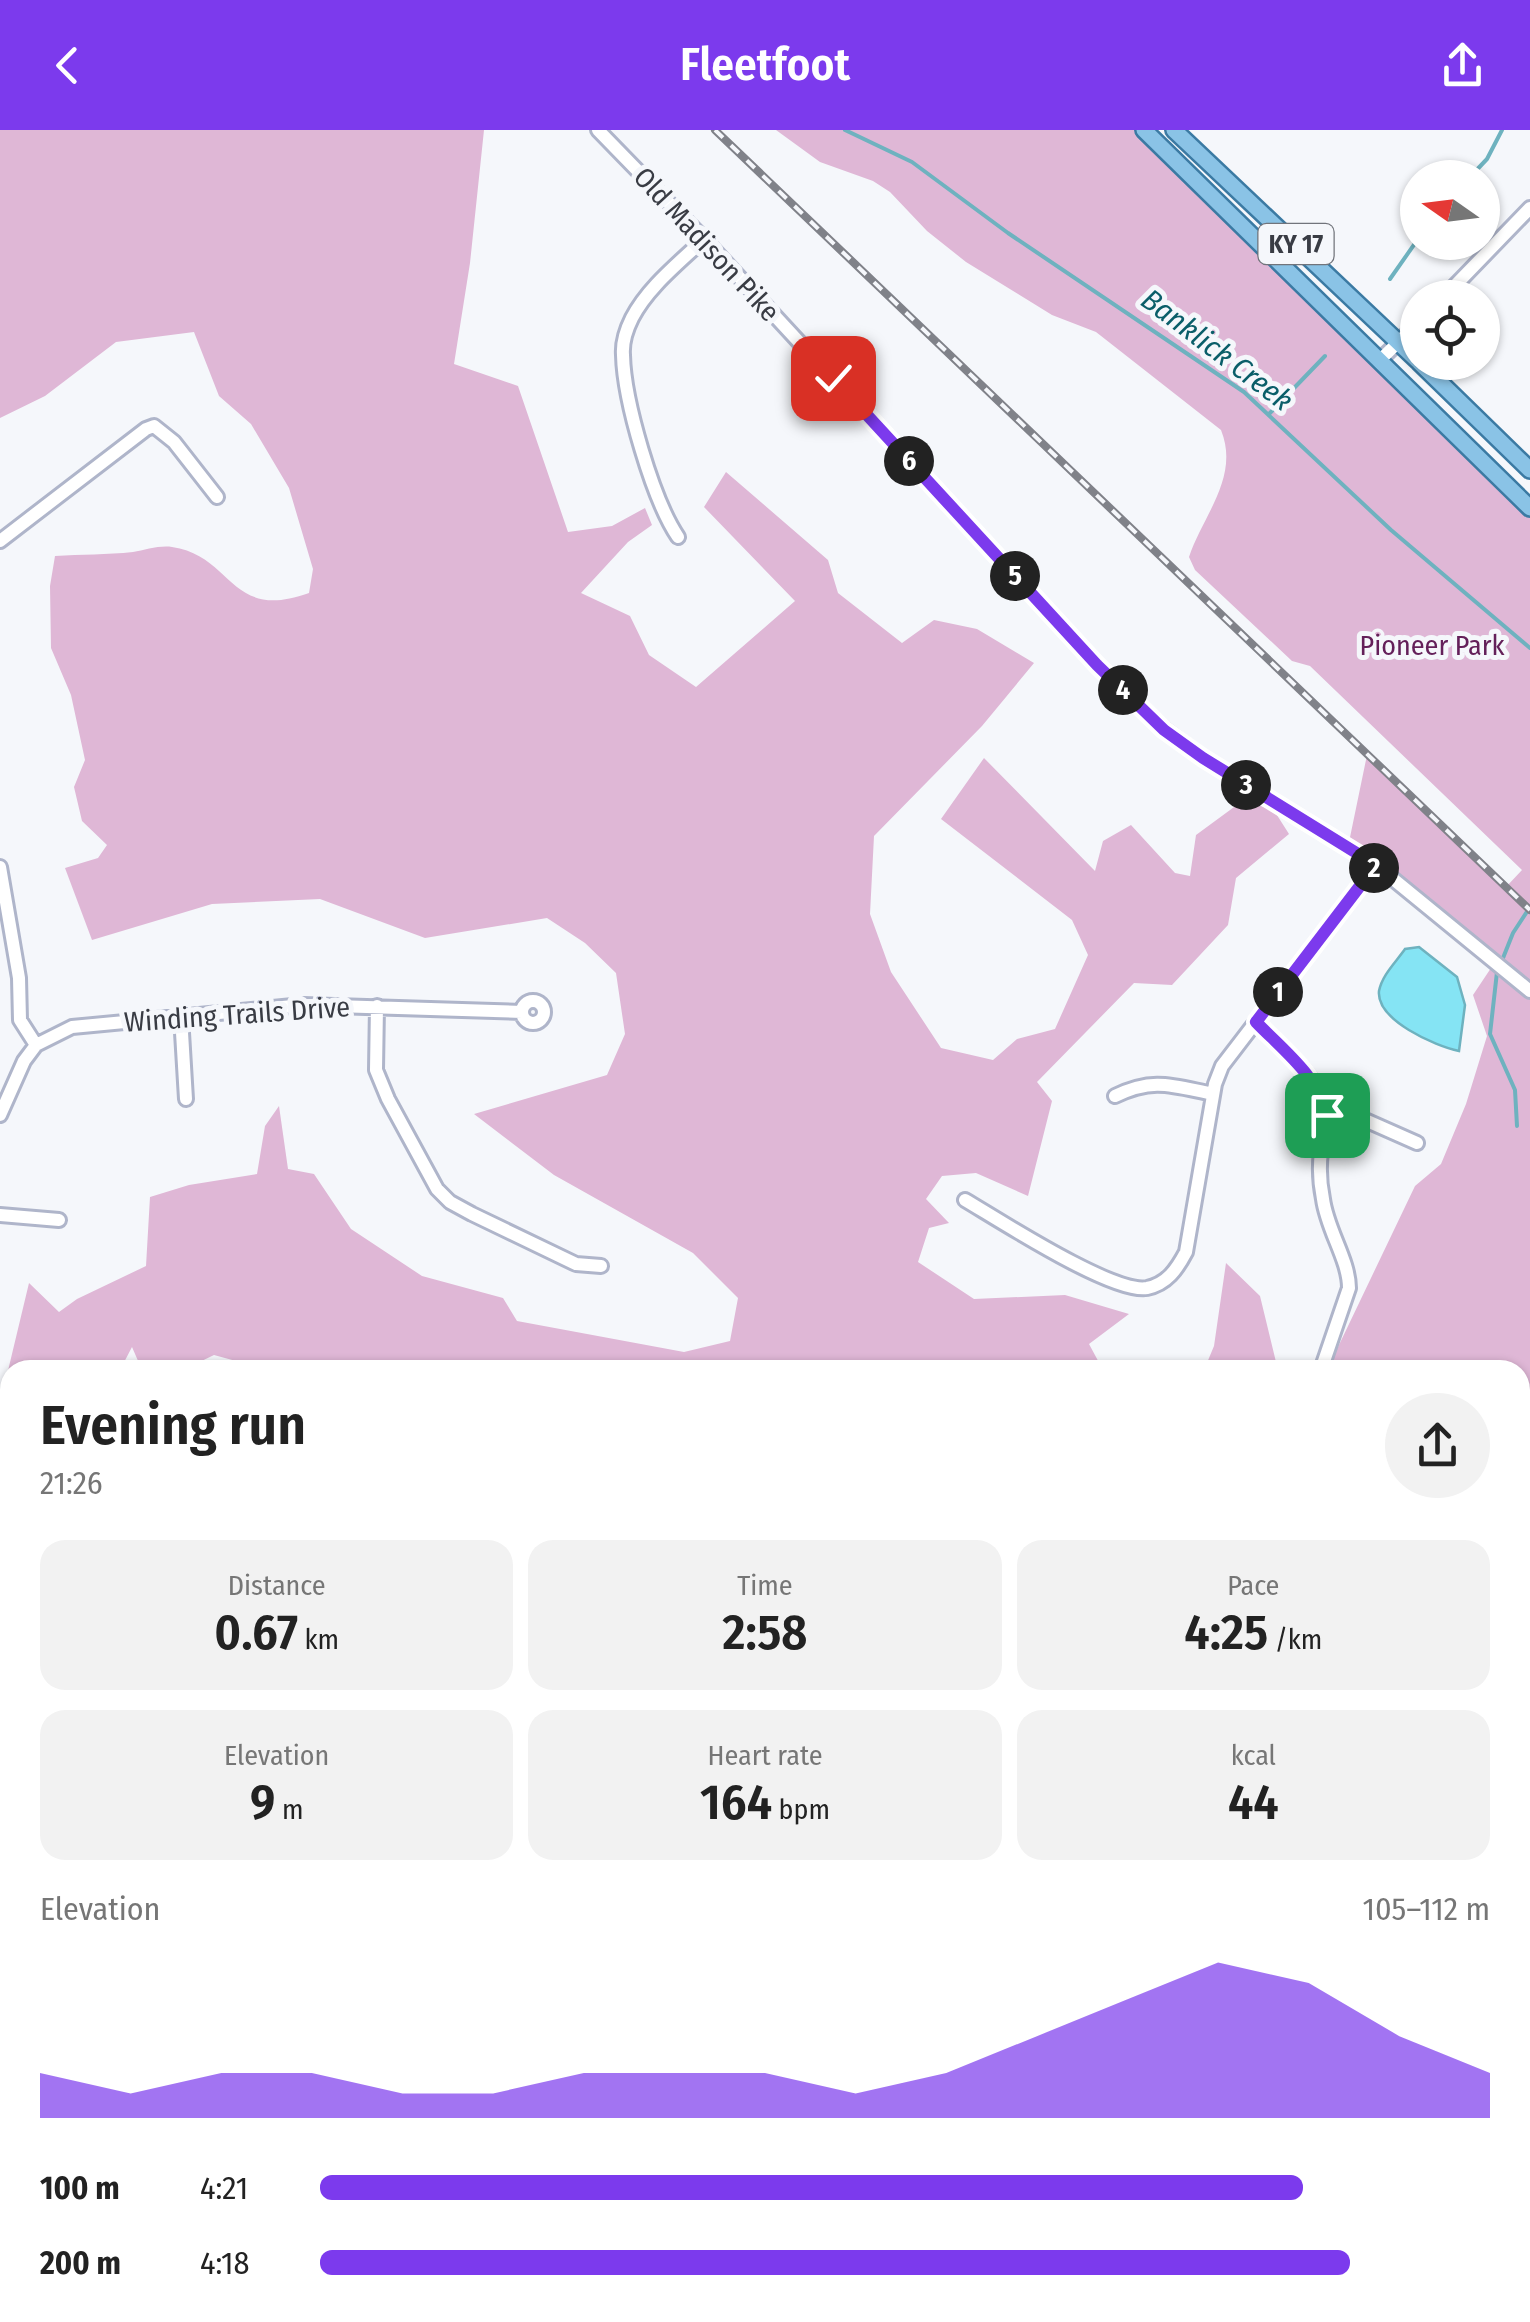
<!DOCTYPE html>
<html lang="en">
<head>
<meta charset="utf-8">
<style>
	:root { --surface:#fff; --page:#f2f2f2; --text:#222; --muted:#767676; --accent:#7c3aed }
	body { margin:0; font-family:"Fira Sans Condensed",sans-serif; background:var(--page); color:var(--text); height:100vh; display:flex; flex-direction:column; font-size:38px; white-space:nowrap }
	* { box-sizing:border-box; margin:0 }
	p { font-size:32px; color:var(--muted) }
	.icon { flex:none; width:55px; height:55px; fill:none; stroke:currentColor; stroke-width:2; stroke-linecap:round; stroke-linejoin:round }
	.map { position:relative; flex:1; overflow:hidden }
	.details { position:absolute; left:0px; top:1230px; width:1530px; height:962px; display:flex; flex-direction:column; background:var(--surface); border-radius:30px 30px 0 0; box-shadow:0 2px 8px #0004 }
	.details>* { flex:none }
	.needle { width:65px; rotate:284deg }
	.controls { position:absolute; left:1400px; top:30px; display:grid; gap:20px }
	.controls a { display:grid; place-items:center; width:100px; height:100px; border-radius:50%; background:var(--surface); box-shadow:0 2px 8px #0004; font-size:50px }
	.pin { position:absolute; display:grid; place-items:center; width:85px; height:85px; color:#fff; margin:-42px; border-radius:20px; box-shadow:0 5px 15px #0006 }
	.km { position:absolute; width:50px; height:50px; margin:-25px; border-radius:50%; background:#222; color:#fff; font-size:28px; line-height:50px; text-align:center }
	.round { display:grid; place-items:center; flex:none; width:105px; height:105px; border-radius:52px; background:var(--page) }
	.overview { display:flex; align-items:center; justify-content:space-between; height:170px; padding:0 40px }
	h1 { font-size:55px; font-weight:600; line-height:75px }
	.metrics { display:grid; grid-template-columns:repeat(3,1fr); gap:15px; height:170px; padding:10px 40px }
	.metrics div { display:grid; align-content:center; border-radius:25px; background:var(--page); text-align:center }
	.metrics b { font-size:50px; font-weight:600 }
	.metrics small { font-size:28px; font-weight:400 }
	.metrics p { font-size:28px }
	.chart { height:280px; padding:20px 40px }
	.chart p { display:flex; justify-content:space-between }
	.chart svg { width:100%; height:180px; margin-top:10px; fill:var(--accent); opacity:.7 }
	ul { padding:0 40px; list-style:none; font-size:32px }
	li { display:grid; grid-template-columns:160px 120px 1fr; align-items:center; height:75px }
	li i { height:25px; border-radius:12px; background:var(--accent) }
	header { display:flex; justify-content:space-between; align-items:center; height:130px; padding:0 40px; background:var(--accent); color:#fff; font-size:45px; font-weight:600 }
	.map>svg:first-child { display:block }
</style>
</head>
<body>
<header><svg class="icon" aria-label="back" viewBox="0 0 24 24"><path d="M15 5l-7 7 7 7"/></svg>Fleetfoot<svg class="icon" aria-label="share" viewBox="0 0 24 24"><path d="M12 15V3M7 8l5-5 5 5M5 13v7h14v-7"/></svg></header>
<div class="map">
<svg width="1530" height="2192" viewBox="0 0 1530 2192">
	<rect width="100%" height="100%" fill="#f5f7fb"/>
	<!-- green -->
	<path fill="#dfb7d6" d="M0,0H484L470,133L454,234L518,256L568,402L612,396L645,378L652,395L628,412L581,463L630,486L649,525L696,557L795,471L704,377L726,342L828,430L838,463L902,513L934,490L977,499L1034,533L982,596L874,706L870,784L891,842L941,918L993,930L1017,909L1055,899L1088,825L1072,790L941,689L984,628L1095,741L1103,711L1131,695L1175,743L1190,746L1196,705L1245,669L1275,682L1289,704L1236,748L1228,795L1172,855L1134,853L1037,952L1052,971L1028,1066L976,1043L942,1046L926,1069L949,1093L929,1098L918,1132L974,1169L1065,1165L1129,1184L1089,1214L1103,1240H269L214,1225L183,1240H142L132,1217L120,1240H10V1304L0,1298V1274L29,1153L59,1182L77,1169L146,1136L150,1067L189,1055L257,1044L265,996L279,976L288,1039L314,1044L351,1099L422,1146L503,1168L517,1191L684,1222L730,1211L738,1168L693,1123L554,1045L474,984L607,945L625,904L616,843L585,813L547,788L425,808L320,769L212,774L92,810L65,738L98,728L107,715L82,691L74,657L85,630L71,565L51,518L50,456L55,426C81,424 107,425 133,422C145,420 160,415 172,417C234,426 229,492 309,463L313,439L289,358L251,294L219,266L194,202L116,212L45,266L0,288Z
		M776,0H1144L1530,378V1593L1520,1588V1240H1327L1415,1056L1441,1034L1466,974L1487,906L1473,865L1495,832L1348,717L1367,625L1506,757L1522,740L1310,536L1292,531L1195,440L1189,427C1203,385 1240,347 1221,300L1096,202L1052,185L966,132L927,101L890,62L873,51L820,32Z
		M1226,1133L1260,1166L1276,1232L1293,1240H1204L1214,1216Z
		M0,1480L10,1488V1584L0,1591Z
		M1530,1771V1915L1523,1927H1520V1793Z
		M33,2183V2182L424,2183L418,2192H65Z
		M692,2183L1267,2182V2183L1260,2192H686Z"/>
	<!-- water -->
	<path fill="#85e4f4" stroke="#6eb2bf" stroke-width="2.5" d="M1419,817L1457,847L1465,875L1459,921C1435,916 1376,890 1379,861C1382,845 1396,832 1405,819Z"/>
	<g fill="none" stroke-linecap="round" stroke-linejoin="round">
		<!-- stream -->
		<path stroke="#6eb2bf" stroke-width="4" d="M845,0L912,32L1008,103L1244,262L1391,400L1530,518
			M1469,48L1487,29L1502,0
			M1390,149L1418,109
			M1269,284L1325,226
			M1501,833L1513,803L1530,777
			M1497,842L1490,904L1515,960L1517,996"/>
		<!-- minor casing -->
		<g stroke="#afb5ca" stroke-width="18">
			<path id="minor" d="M598,0L704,109L1097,535L1164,599L1203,628L1376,735L1530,861
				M1443,168L1530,78
				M1379,231L1418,193
				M678,407C653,370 624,271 623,225C622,212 626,200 632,188C648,157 679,133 704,109
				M0,411L146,299L154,296L174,312L217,367
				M0,737L19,848L20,890L36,915
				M522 882a11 11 0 1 1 22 0a11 11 0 1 1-22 0Z
				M377,876L376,940L388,969L437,1059L450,1072L472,1084L576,1134L601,1136
				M181,886L186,969
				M1256,892C1277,914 1325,952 1327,983C1327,996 1323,1010 1321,1022C1319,1037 1320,1054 1323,1069C1327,1100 1349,1130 1349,1158L1321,1240
				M1115,966C1154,947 1173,956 1213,964
				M0,985L24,931L36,915L72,897L303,875L522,882
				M1327,985L1365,990L1417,1013
				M965,1070C999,1090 1113,1164 1147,1158C1167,1154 1177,1139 1186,1122L1215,954L1222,936L1376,735
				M0,1085L59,1090
				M0,1391L10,1395
				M0,1665L10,1663
				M0,1754L10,1757
				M1520,2052L1530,2047
				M0,2114L10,2113
				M0,2135L10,2136
				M512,2192L531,2182
				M1361,2192L1365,2182"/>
		</g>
		<!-- major casing -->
		<g stroke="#3b7aa3" stroke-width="20">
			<path id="major" d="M1144,0L1530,378
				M1174,0L1418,231
				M1419,232L1530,340"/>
		</g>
		<!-- minor -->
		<use href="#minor" stroke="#fff" stroke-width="12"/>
		<!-- major -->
		<use href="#major" stroke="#8ac3e6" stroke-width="15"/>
		<!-- rail casing -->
		<g stroke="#808289" stroke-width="8">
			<path id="rail" d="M715,0L1530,780"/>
		</g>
		<!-- rail -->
		<use href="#rail" stroke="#f5f7fb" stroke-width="4" stroke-dasharray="11" stroke-linecap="butt"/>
	</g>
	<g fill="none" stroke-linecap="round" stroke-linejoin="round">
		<!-- route casing -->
		<g stroke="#fff" stroke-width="20">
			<path id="route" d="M833,248L1097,535L1164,600L1203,628L1376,735L1256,892C1282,919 1319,947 1327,985"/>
		</g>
		<!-- route -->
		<use href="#route" stroke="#7c3aed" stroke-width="12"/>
	</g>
	<g text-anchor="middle" stroke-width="10" stroke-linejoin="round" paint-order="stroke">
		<!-- shield labels -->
		<rect fill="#f5f7fb" stroke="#71747b" stroke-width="2.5" x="1258.5" y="94" width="75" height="40" rx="8"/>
		<g font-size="25" font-weight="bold" fill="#393c44">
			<text x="1296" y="123">KY 17</text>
		</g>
		<!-- street labels -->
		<g font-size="28" fill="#393c44" stroke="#f5f7fb">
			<text transform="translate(707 114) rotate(47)" y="10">Old Madison Pike</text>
			<text transform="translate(237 884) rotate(-4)" y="10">Winding Trails Drive</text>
		</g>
		<!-- park labels -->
		<g font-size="28" fill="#64205a" stroke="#f5f7fb">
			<text x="1432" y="525">Pioneer Park</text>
		</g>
		<!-- water labels -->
		<g font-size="30" font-style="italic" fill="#0a5e69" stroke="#f5f7fb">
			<text transform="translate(1217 220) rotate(37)" y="10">Banklick Creek</text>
		</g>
	</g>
</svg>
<div class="controls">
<a><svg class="needle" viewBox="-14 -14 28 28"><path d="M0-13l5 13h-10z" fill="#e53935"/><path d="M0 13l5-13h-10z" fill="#767676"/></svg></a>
<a><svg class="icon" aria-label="locate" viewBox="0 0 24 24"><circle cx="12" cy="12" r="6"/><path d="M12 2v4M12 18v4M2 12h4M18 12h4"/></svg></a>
</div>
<div class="pin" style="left:1327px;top:985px;background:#1e9e55"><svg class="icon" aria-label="arrive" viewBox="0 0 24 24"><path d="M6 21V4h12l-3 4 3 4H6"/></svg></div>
<div class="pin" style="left:833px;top:248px;background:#d93025"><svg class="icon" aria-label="check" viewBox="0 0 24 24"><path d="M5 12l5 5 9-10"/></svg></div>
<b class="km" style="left:1278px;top:862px">1</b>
<b class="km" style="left:1374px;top:738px">2</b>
<b class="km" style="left:1246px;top:655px">3</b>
<b class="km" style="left:1123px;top:560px">4</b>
<b class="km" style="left:1015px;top:446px">5</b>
<b class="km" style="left:909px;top:331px">6</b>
<section class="details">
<div class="overview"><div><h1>Evening run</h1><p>21:26</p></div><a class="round"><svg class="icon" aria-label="share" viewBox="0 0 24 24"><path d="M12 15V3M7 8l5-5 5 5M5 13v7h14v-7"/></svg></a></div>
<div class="metrics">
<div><p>Distance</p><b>0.67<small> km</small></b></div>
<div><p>Time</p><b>2:58</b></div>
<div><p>Pace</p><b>4:25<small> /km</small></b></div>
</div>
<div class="metrics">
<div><p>Elevation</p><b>9<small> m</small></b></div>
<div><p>Heart rate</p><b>164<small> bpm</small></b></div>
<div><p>kcal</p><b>44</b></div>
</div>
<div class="chart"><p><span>Elevation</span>105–112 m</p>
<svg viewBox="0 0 160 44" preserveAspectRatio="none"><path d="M0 44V33L10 38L20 33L30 33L40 38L50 38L60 33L70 33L80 33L90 38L100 33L110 24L120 15L130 6L140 11L150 24L160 33V44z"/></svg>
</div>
<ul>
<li><b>100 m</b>4:21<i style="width:84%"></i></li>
<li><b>200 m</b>4:18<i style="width:88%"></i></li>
</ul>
</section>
</div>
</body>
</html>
